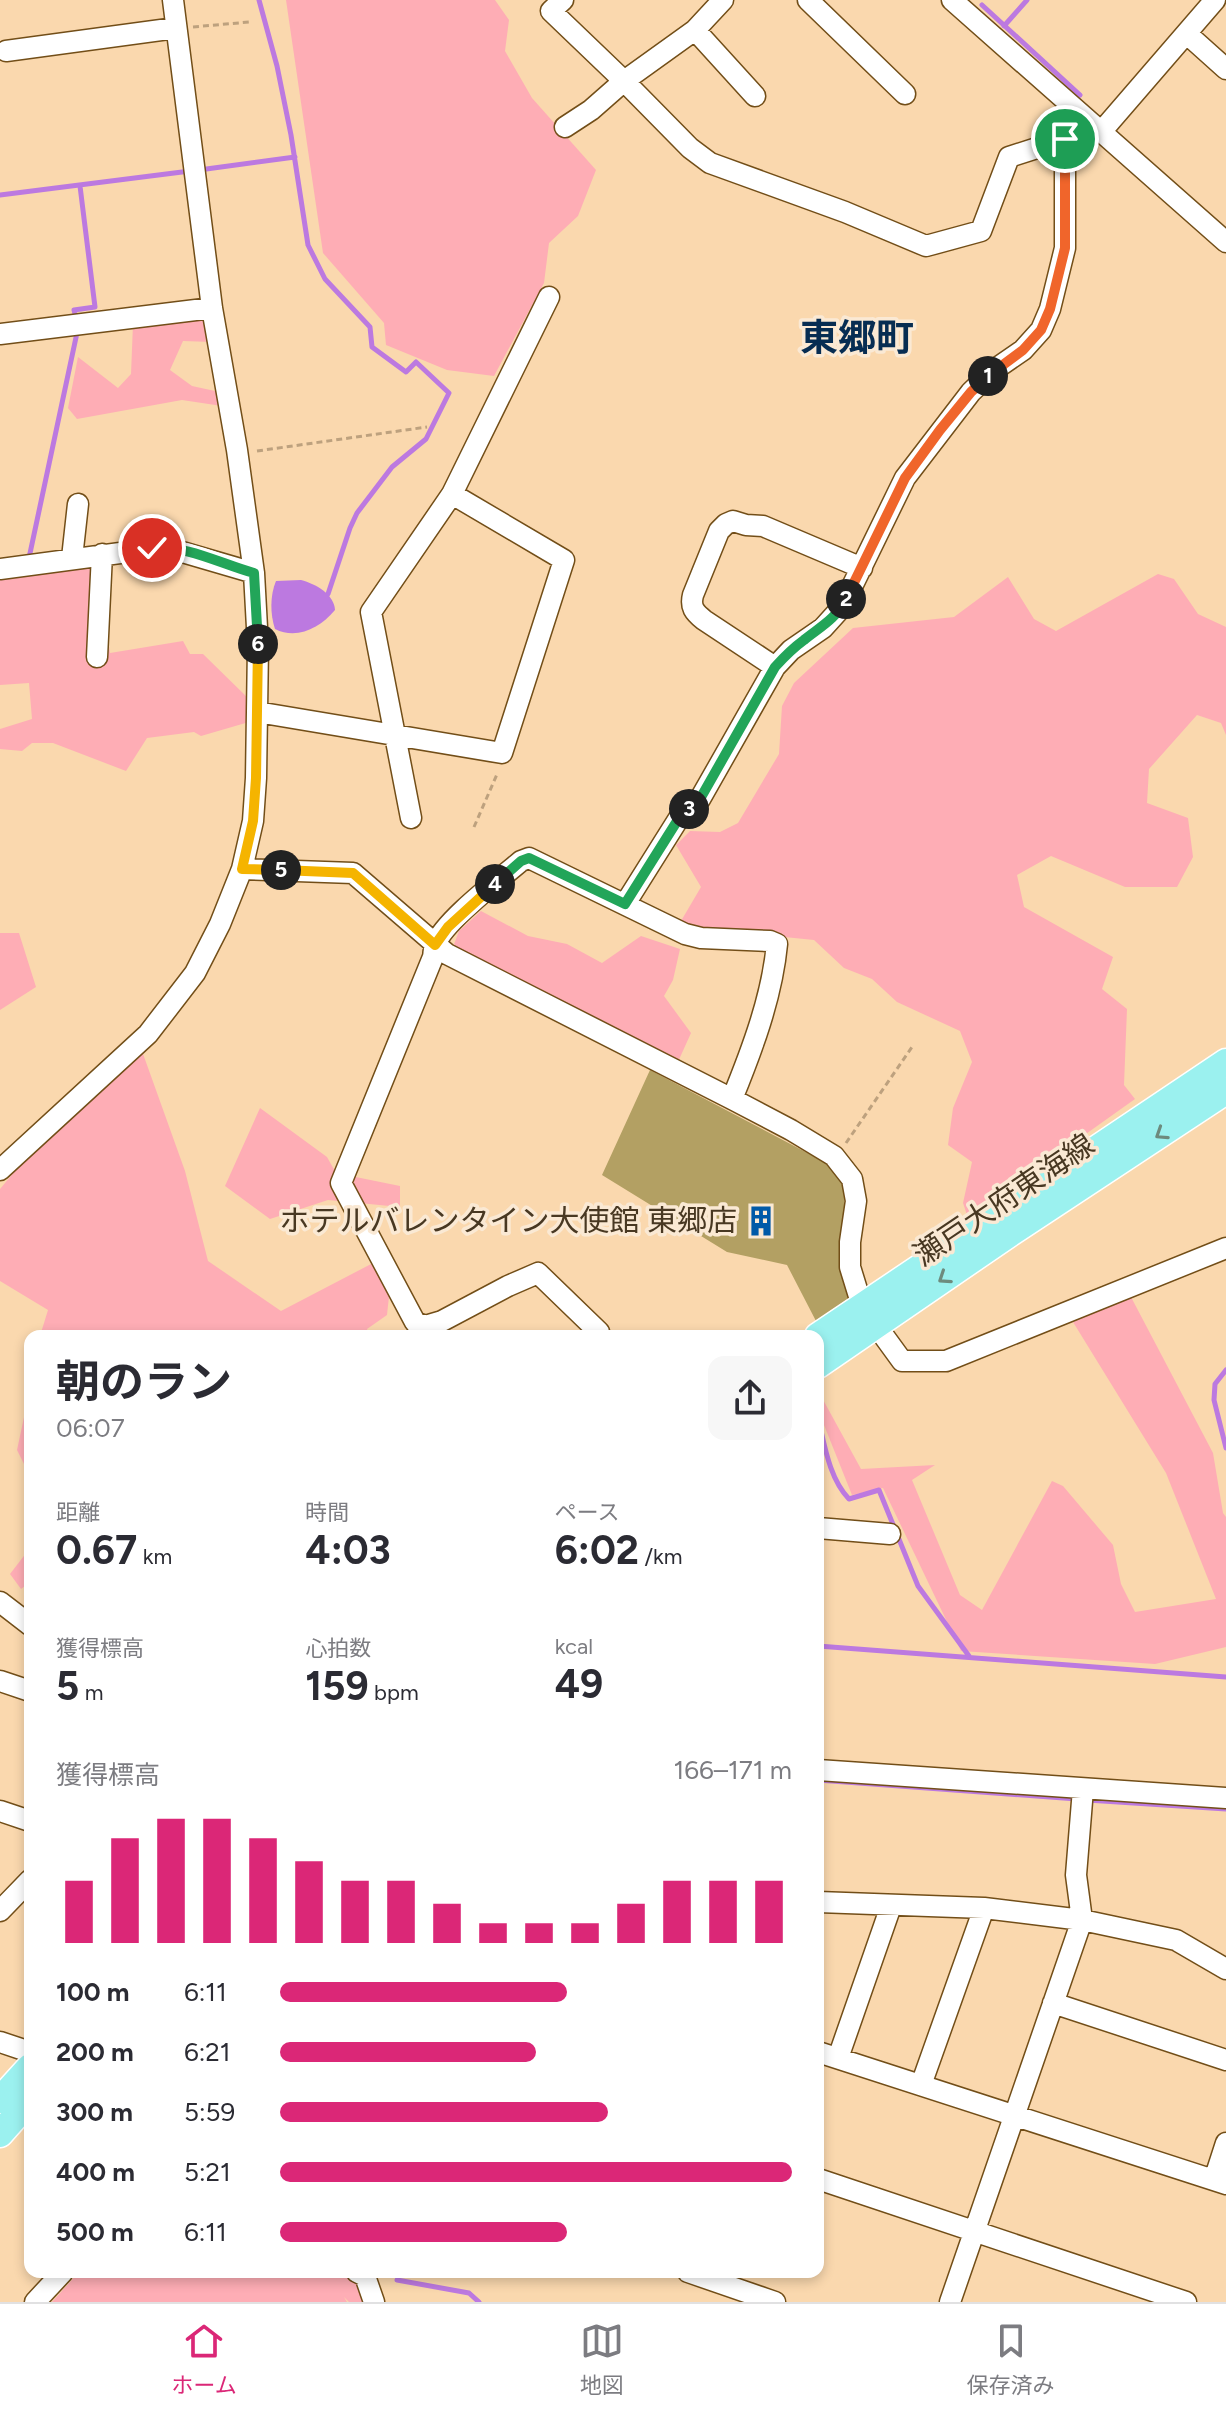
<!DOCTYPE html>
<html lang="ja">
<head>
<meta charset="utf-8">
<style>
	:root { --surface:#fff; --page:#f7f7f7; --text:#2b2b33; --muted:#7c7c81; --line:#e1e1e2; --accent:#db2777 }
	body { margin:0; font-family:Figtree,"Noto Sans JP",sans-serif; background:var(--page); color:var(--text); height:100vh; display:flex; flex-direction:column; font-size:30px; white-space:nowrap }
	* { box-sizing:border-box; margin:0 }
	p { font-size:26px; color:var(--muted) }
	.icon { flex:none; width:44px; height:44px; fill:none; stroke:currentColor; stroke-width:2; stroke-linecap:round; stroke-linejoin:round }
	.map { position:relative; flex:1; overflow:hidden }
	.drawer { position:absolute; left:24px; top:1330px; width:800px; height:948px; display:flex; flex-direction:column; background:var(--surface); border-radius:16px; box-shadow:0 4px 12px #0003 }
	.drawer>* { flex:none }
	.pin { position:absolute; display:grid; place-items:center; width:68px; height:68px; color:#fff; margin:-34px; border:4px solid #fff; border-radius:50%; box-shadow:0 2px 8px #0007 }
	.km { position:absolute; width:40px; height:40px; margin:-20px; border-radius:50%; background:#222; color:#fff; font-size:22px; line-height:40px; text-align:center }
	.round { display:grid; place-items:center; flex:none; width:84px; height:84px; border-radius:16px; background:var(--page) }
	.head { display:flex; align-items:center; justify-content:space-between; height:136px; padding:0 32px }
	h1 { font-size:44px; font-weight:700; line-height:60px }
	.stats { display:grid; grid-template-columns:repeat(3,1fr); gap:12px; height:136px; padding:8px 32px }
	.stats div { display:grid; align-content:center }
	.stats b { font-size:40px; font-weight:700 }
	.stats small { font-size:22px; font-weight:400 }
	.stats p { font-size:22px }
	.chart { height:224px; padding:16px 32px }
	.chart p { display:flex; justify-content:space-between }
	.chart svg { width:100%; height:144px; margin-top:8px; stroke:var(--accent); stroke-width:6 }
	ul { padding:0 32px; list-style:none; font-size:26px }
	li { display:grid; grid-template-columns:128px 96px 1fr; align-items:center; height:60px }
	li i { height:20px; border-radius:10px; background:var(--accent) }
	.dock { display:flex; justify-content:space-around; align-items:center; height:112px; border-top:2px solid var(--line); background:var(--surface); font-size:22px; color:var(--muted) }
	.dock a { display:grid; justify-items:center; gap:4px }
	.dock .current { color:var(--accent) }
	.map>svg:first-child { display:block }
</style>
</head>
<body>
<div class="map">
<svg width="1226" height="2302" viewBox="0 0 1226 2302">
	<rect width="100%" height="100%" fill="#fad8ae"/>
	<!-- green -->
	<path fill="#feadb5" d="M286,0H495L509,20L505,51L532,98L596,170L578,216L549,243L544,283L494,376L447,370L386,345L384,323L323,253Z
		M205,316L212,342L183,341L170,370L192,386L215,391L222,406L182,400L77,419L68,408L78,357L118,388L131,374L133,324Z
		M96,565L110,653L183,641L190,654H203L251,701L249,722L201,736L194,732L147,738L126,771L53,743H32L22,751L0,749V729L32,719L29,683L0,685V577Z
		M1158,574L1174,579L1198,614L1226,627V735L1221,723L1197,715L1149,769L1147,803L1188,818L1193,857L1177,887H1125L1051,856L1017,875L1024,907L1113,957L1102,989L1127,1009L1124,1085L1135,1099L968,1218L963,1203L972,1162L948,1145L953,1108L972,1062L960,1031L897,1002L872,979L844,968L814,940L704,929L681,921L701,887L676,845L690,831L720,832L738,823L779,754L782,706L794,683L853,628L954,617L1008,577L1034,619L1056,631Z
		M481,911L528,936L567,944L602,963L641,936L680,949L673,980L664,996L691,1033L677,1064L453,947L459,931Z
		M0,933H19L36,987L0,1010Z
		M142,1051L185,1171L208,1261L281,1311L373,1263L390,1287L387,1315L367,1329L369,1336H40L48,1310L0,1281V1189L15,1171L72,1114Z
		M260,1108L327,1157L336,1173L400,1186V1207L328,1200L270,1219L225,1186Z
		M1131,1297L1213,1453L1223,1513L1226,1517V1647L1155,1664L961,1651L883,1488L852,1495L824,1425L818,1427V1398L821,1396L861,1469L935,1465L912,1480L960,1595L982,1610L1052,1481L1063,1486L1113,1545L1121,1584L1135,1612L1216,1599L1166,1473L1073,1322Z
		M30,1389V1476L17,1450Z
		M30,1548V1582L21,1589L10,1574Z
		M79,2272H341L355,2279L366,2302H349L344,2297L347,2302H52Z"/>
	<!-- water -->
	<path fill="#bc79e0" d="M301,580C316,584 334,594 335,610C320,628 297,640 275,629C270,614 270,595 276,581Z"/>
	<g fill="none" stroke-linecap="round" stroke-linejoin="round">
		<!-- stream -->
		<path stroke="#bc79e0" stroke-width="5" d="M259,0L277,66L291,135L308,245L325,279L370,327L372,347L406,372L416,362L449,393L426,439L392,467L357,513L350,528L328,594
			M982,5L1080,95
			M1004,26L1027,0
			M199,170L295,157
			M0,195L190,171
			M76,318L74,310L95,307L80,186
			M29,558L78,328
			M1226,1370L1215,1384L1214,1400L1226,1448
			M819,1422C825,1448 830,1479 849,1499L879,1490L918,1586L969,1656
			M818,1646L1226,1677
			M818,1780L1077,1799
			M1087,1800L1226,1809
			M397,2280L469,2293L479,2302"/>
	</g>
	<!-- building -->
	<path fill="#b3a063" d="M650,1070L834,1167L844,1190L848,1299L816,1321L787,1265L727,1252L602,1175Z"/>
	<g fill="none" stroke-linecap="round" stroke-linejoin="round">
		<!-- minor casing -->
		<g stroke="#724e18" stroke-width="23">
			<path id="minor" d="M563,0L551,11L624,81L591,110L565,127
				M723,0L695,30L624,81L690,148L710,163L845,212L926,246L981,231L1009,157L1065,139L1086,121
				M808,0L905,94
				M952,0L1226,242
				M695,30L755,96
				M1187,34L1226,69
				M6,51L176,28
				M1101,132L1215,0
				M0,334L212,308
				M72,558L78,504
				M0,569L165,547L254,573
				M97,657L102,554
				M775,667L704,620C694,612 690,607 693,595L719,531L726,524L733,521L746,525L763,526L862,568
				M257,712L502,753L564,560L452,494
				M411,818L371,612L452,494L549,297
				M242,869L353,873L447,954L732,1099L791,1130L834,1156L852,1179L856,1201L850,1242V1267L862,1306L902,1361H946L1226,1248
				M625,904L679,818L700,799L775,667L791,650L823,628L842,607L905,478L971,392L994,370L1023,350L1041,330L1050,309L1065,248V139
				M0,1170L148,1034L195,973L220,924L242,869L253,821L256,778L258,646L254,573L237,450L212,308L173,0
				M599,1332L538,1273L508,1286L442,1321L425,1326L415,1322L341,1183L433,957C434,953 433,949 435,945C444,921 500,879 521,861L529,858L685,934L701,938L770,941L777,944C772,997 752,1050 732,1099
				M818,1528L890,1534
				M0,1602L30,1625
				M0,1681L30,1691
				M818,1770L1226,1798
				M0,1811L30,1821
				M818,1902L984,1908L1082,1920L1176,1940L1226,1969
				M0,1911L30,1880
				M1053,2003L1226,2060
				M0,2042L30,2052
				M818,2052L1226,2184
				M838,2058L891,1906
				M921,2085L984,1908
				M818,2179L1186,2302
				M1214,2180L1226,2143
				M357,2272L365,2276L374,2302
				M688,2272L775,2302
				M35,2302L63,2272
				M950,2302L1082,1920L1076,1875L1083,1789"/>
		</g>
		<!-- major casing -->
		<g stroke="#fff" stroke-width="29">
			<path id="major" d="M818,1336L1226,1062
				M818,1365L1012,1232L1226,1091
				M0,2100L30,2067
				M0,2134L30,2100"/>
		</g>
		<!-- path -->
		<path stroke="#bda17e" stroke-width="3" stroke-dasharray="6 4" stroke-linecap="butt" d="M193,27L249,22
			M257,451L427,427
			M474,827L498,772
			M846,1143L912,1047"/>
		<!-- minor -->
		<use href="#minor" stroke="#fff" stroke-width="20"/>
		<!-- major -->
		<use href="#major" stroke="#9bf1ef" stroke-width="26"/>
	</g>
	<!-- one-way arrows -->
	<defs><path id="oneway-chevron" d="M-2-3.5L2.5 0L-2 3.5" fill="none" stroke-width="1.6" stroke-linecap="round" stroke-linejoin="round" transform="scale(2)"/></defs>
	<g stroke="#6d8b7e">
		<use href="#oneway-chevron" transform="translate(1161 1134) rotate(147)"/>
		<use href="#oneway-chevron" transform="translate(944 1278) rotate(146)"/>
	</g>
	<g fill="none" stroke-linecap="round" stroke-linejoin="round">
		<!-- split-1 casing -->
		<g stroke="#fff" stroke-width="16">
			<path id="split-1" d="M988,376L1023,350L1041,330L1050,309L1065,248V139"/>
		</g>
		<!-- split-2 casing -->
		<g stroke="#fff" stroke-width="16">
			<path id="split-2" d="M846,599L905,478L940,430L971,392L988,376"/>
		</g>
		<!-- split-3 casing -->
		<g stroke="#fff" stroke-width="16">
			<path id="split-3" d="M689,809L700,799L775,667C784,657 793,648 804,640C820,627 836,619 846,599"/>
		</g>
		<!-- split-4 casing -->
		<g stroke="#fff" stroke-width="16">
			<path id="split-4" d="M495,884L521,861L529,858L625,904L679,818L689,809"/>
		</g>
		<!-- split-5 casing -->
		<g stroke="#fff" stroke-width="16">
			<path id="split-5" d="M281,870L353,873L435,945L448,927L495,884"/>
		</g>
		<!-- split-6 casing -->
		<g stroke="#fff" stroke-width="16">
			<path id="split-6" d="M258,644L256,778L253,821L242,869L281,870"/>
		</g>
		<!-- split-7 casing -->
		<g stroke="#fff" stroke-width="16">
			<path id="split-7" d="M152,548C187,545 221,564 254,573L258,644"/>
		</g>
		<!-- split-1 -->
		<use href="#split-1" stroke="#f0652b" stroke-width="10"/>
		<!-- split-2 -->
		<use href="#split-2" stroke="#f0652b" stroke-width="10"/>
		<!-- split-3 -->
		<use href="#split-3" stroke="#22a559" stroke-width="10"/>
		<!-- split-4 -->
		<use href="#split-4" stroke="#22a559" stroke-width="10"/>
		<!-- split-5 -->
		<use href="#split-5" stroke="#f5b400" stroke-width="10"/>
		<!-- split-6 -->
		<use href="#split-6" stroke="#f5b400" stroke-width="10"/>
		<!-- split-7 -->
		<use href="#split-7" stroke="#22a559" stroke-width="10"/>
	</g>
	<!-- icons -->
	<defs>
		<g id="building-bare" transform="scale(2.4)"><path d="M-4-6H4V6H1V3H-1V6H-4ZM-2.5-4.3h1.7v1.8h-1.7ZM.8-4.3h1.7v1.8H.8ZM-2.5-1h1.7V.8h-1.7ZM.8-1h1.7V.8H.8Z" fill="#005aa8" stroke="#fae9d4" stroke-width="2.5" paint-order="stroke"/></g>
	</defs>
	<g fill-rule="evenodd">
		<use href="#building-bare" x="761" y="1221"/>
	</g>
	<g text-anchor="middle" stroke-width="7" stroke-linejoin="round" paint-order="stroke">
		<!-- street labels -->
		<g font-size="30" fill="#483822" stroke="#fae9d4">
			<text transform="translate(1004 1200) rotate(-34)" y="10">瀬戸大府東海線</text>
		</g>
		<!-- poi labels -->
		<g font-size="30" fill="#483822" stroke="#fae9d4" text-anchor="end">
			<text x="737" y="1231">ホテルバレンタイン大使館 東郷店</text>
		</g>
		<!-- district labels -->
		<g font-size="38" font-weight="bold" fill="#072d52" stroke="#fae9d4">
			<text x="857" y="351">東郷町</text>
		</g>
	</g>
</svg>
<div class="pin" style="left:1065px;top:139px;background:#1e9e55"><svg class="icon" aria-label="arrive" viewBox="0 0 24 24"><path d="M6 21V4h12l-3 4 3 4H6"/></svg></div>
<div class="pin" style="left:152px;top:548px;background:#d93025"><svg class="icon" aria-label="check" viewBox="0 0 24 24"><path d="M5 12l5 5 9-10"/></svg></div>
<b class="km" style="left:988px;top:376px">1</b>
<b class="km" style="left:846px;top:599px">2</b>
<b class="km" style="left:689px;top:809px">3</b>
<b class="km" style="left:495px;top:884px">4</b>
<b class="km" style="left:281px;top:870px">5</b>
<b class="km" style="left:258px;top:644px">6</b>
<section class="drawer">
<div class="head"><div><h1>朝のラン</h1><p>06:07</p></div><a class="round"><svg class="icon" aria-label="share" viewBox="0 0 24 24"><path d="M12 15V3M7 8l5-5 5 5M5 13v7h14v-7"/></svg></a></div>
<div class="stats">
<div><p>距離</p><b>0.67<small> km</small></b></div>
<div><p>時間</p><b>4:03</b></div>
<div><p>ペース</p><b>6:02<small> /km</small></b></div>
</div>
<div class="stats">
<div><p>獲得標高</p><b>5<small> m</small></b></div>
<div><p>心拍数</p><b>159<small> bpm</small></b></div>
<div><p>kcal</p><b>49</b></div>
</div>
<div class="chart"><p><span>獲得標高</span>166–171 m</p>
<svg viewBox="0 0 160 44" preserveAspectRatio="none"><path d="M5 44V25M15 44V12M25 44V6M35 44V6M45 44V12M55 44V19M65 44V25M75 44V25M85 44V32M95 44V38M105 44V38M115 44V38M125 44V32M135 44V25M145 44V25M155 44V25"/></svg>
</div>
<ul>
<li><b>100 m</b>6:11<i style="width:56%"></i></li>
<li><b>200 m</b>6:21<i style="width:50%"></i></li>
<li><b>300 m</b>5:59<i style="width:64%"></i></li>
<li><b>400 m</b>5:21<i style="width:100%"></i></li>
<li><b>500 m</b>6:11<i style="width:56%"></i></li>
</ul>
</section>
</div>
<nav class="dock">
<a class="current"><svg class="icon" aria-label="home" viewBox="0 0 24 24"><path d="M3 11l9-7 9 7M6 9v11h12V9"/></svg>ホーム</a>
<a><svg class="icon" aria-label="map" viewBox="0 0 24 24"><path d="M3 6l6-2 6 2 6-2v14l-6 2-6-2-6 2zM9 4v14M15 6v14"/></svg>地図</a>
<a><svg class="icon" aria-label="saved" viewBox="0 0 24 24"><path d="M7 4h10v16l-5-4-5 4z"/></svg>保存済み</a>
</nav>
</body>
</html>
